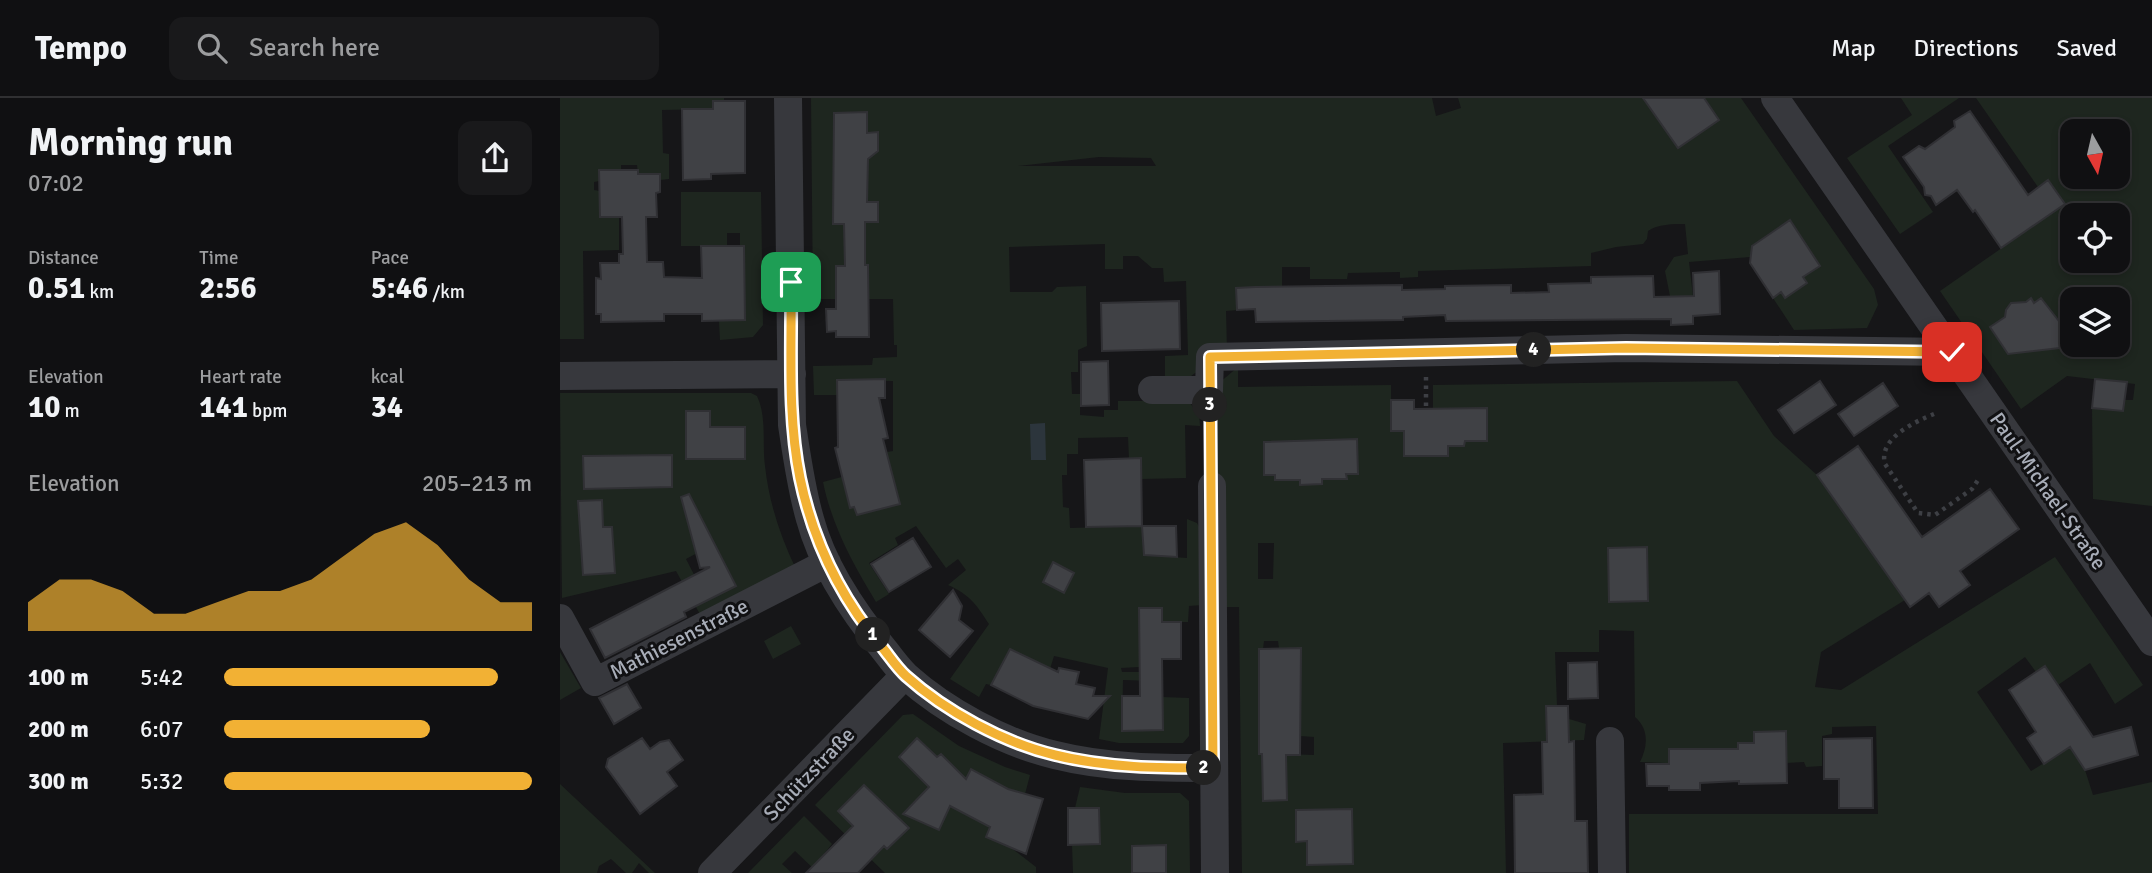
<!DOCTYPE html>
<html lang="en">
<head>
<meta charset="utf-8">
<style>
	:root { --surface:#101012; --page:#19191b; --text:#f1f3f6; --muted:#9c9d9f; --line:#303032; --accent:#f2b134 }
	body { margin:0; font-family:Signika,sans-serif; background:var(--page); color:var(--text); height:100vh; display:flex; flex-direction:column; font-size:26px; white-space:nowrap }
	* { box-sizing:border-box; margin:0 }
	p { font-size:23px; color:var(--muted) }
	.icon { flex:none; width:38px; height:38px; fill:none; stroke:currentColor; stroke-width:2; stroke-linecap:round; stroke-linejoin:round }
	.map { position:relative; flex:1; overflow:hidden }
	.sheet { display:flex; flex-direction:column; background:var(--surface); width:560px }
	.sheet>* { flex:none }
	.needle { width:46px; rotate:172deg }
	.buttons { position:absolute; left:1500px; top:21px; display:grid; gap:14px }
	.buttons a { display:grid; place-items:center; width:70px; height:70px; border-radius:14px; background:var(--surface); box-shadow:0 4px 10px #0003,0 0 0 2px var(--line); font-size:35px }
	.pin { position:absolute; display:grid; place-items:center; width:60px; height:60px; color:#fff; margin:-30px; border-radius:14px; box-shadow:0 4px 10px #0006 }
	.km { position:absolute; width:35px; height:35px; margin:-18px; border-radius:50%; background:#222; color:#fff; font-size:19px; line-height:35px; text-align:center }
	.round { display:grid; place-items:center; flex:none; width:74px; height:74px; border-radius:14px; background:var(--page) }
	.head { display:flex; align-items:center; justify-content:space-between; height:119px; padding:0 28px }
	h1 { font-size:38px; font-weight:700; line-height:52px }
	.metrics { display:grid; grid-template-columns:repeat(3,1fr); gap:10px; height:119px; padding:7px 28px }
	.metrics div { display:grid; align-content:center }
	.metrics b { font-size:30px; font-weight:700 }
	.metrics small { font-size:19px; font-weight:400 }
	.metrics p { font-size:19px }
	.chart { height:196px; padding:14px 28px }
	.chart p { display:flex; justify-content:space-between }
	.chart svg { width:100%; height:126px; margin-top:7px; fill:var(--accent); opacity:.7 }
	ul { padding:0 28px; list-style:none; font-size:23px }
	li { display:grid; grid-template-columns:112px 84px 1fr; align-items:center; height:52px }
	li i { height:18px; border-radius:9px; background:var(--accent) }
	header { display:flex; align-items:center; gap:42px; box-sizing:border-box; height:98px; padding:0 35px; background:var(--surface); border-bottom:2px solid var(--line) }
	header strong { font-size:33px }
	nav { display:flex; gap:38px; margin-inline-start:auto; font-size:24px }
	.search { width:490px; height:63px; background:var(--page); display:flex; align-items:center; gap:18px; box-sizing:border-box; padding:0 24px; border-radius:14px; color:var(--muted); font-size:26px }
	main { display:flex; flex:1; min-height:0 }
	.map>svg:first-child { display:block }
</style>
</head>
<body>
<header>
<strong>Tempo</strong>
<div class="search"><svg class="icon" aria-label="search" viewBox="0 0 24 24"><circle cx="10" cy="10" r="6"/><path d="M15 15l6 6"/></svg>Search here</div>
<nav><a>Map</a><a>Directions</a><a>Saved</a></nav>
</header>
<main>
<section class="sheet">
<div class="head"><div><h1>Morning run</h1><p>07:02</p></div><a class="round"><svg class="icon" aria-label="share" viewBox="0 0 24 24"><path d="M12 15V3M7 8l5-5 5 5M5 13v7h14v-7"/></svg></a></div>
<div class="metrics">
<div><p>Distance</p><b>0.51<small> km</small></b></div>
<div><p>Time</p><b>2:56</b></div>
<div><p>Pace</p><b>5:46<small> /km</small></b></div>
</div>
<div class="metrics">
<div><p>Elevation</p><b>10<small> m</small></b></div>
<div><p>Heart rate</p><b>141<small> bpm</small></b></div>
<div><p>kcal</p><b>34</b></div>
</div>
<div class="chart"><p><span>Elevation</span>205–213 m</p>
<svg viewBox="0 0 160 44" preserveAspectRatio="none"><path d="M0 44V34L10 26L20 26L30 30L40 38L50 38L60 34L70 30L80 30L90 26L100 18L110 10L120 6L130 14L140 26L150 34L160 34V44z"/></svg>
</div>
<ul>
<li><b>100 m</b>5:42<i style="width:89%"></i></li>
<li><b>200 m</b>6:07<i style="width:67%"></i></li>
<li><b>300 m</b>5:32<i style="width:100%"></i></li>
</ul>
</section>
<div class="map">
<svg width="1592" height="775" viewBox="0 0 1592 775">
	<rect width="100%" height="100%" fill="#161618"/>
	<!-- green -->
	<path fill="#1e261f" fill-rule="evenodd" d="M0,0H164V4L153,11L102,12L103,55L109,56V81L100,82L99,76H78L77,67H61V72L39,73V83L34,84V92L40,93V119H59V152L23,153L24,241H0Z
		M251,0H872L876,18L901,10L898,0H1181L1314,191L1318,207L1307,230L1234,232L1213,200L1221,194L1247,184L1243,179L1260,168L1230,123C1216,132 1193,141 1190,159L1129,164L1133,198H1110L1105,173L1114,159L1128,156L1125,126C1114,126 1097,126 1088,133L1087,141L1083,146L1056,149L1031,155V168L858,173V179L840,180V174L788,175L787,181H750V169H722V188L677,190V212L666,213L667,252L631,278L605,282V258L628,257L626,183L604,184L603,170H592L578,158H563V171H545V146L449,149L450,194H492L497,189L526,188L527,248L518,252V274H511L512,296H520V317L544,319V312H558V303H629L634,311L639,312L640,328L625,327L626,380L581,381V361H569L568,339L518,340V356H507V377H502L503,409L509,410L510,430L582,428L584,457L627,460V421L637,425L641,433L642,507L629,508L628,524H602L601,510H579V569L561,570L562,574H595V583L563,582L562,632L602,599L629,600V638L623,645H559L539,641L548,570L494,558L490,571L450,551L431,587L426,586L419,599L390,581L429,526C416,506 410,497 388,487L406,472L398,461L386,470L356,428L335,440L338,447L309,465L329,496L316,504C293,466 272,428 263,384L330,366L327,354L333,353V283L278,282L277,297H254L253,268L312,267L313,260L337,259V247H334L333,201H309L308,167L276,168V201H253ZM539,59L591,60L596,68H458Z
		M1341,0H1399L1328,48L1373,114L1340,136L1287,60L1352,17Z
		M1416,0H1592V408L1533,401L1532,310L1563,313L1564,302H1573L1575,286L1507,278L1461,311L1380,193L1505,106L1488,82L1478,89ZM1512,33H1558V79H1512ZM1512,117H1558V163H1512ZM1512,201H1558V247H1512Z
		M121,94H201L203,227L193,239L160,242L159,223L185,222L184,148H180V135H167V148H121Z
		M678,269V289L831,287V333H844L888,358V348H904L905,343H927V310L873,311V287L1177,283L1214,338L1257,377L1345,502L1261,554L1255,589L1281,592L1495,459L1583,587L1555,606L1530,565L1498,587L1486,568L1476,574L1465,559L1417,594L1471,673L1510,649L1525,672L1533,697L1592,684V775H1069V716H1318L1316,628L1272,629V636L1262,638V668L1246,669L1244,664L1226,665L1225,633L1194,634V645H1178L1179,668L1080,664C1088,648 1089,631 1075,619L1074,533L1039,532V554H995L997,608H987V622L1009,621L1026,626L1024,642L943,645L946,775H682L679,509H663L654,380L653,290ZM704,344H733L722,382H715V377H704ZM698,445H714L713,481H698ZM704,543H718L719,550H741V585H699V552L703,551ZM699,619H732L740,621V638L754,639V657L699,655Z
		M0,295H191L197,298C207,319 202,345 205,368C209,404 220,438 236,471L142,520L116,473L2,500ZM126,313H149L150,329L185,361H126ZM89,357L94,390H24V358ZM52,429L55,475L23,477L20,431ZM154,446L176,487L147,502L126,461Z
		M231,528L241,546L213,561L204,543Z
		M0,554L21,590L0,602Z
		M353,616L399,648L445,669L470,677L465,696L456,694L436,713L426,739L450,749L476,769V775H325L255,707L343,617ZM318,701L338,720L337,742L327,751L318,741ZM379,708L388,712L379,732L369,728L351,709Z
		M0,686L95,775H89L79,765L72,775H66L51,761L39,768L37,775H0Z
		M520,689L565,695H620L629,703L630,775H606L605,747L572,748V775H513L512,747L540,746L539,710H515Z
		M244,718L272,746L264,756L268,760L256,773L235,753L222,766L232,775H188Z"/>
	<!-- water -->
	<path fill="#2c353c" d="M485,325L486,362H471L470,326Z"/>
	<!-- building -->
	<path fill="#404145" stroke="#303034" stroke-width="2" d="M1083,0H1144L1159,22L1118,50Z
		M153,3H185V75L151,76V81L123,82L122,11H153Z
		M1410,13L1468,97L1488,82L1505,106L1441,150L1415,112L1413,114L1397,92L1376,107L1371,98L1365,97L1364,89L1343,59L1359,48L1365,51L1395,29L1394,23Z
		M307,14V35L318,34V53L308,61L307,104H318V124H305V167H308L309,239H276V233L267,234L266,211H276V168H285L284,126H273L274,15Z
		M39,72H78V76H100V94L96,95L97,119H86L87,164H103L104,179L142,180L141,148H184L185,222L142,223V216H104V223L41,224V216H36V180L41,181L40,165H59V156H63L62,119H40Z
		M1230,122L1260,168L1243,179L1247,185L1225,200L1221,194L1213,200L1190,165L1192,148Z
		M1159,173L1160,216L1133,218V226L1111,227V221L886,223L885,217L843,219V222L696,224L695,211L677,212L676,190L695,189L842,187V192L885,191V188L951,187V195L989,194L988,186L1031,185V179L1093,178L1094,199L1134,198L1133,175Z
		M1471,200L1474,205L1481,200L1512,240V247L1517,248L1448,256L1430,229L1445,219L1446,212L1451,205L1466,204Z
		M619,203L620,251L542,253L541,205Z
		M548,263L549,307L521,308V264Z
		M325,281V300H319L328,340L323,341L340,406L297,417L294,409L290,410L275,350L278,349L277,282Z
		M1535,281L1567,284L1563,313L1532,310Z
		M1260,283L1276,307L1234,335L1218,312Z
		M1323,285L1338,308L1294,338L1278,316Z
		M831,302H854V311L927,310V343H905L904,348H888V358H844V333H831Z
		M126,313H150V329H185V361H126Z
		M797,341L798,376H786L787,381H762V386L740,387V382H715V377H704V344Z
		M1298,348L1362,439L1430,391L1459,431L1400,473L1410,487L1379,509L1369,495L1350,509L1257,377Z
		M112,357V389L24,391L23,358Z
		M581,360L582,428L526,429L524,362Z
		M129,396L176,488L124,514L126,519L45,560L30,531L150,469L140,470L121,399Z
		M42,402L43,429H52L55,475L23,477L18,403Z
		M582,428H616L617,459L584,457Z
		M353,440L371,469L329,494L311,466Z
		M1087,449L1088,503L1049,504L1048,450Z
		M493,464L514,475L504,495L483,484Z
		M393,492L402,508L399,522L413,533L390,559L359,532Z
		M579,510H602V524H621V561H602L603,632L562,633V598H580Z
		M741,550L740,657H726L727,702L703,703L702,656H699V551Z
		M450,551L498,574L499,570L519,574L516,586L535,590L533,598H550L528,621L473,608L431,587Z
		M1037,564L1038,600L1008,601V565Z
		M1485,568L1533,639L1571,629L1578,657L1525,672L1510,649L1484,666L1467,640L1476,634L1449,592Z
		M67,586L81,610L54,626L39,600Z
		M986,608H1008L1009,644L1014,643L1015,723H1027L1028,775H955L954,697L983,696L982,644H987Z
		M1226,633L1227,685L1179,686V683L1140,685V692H1109V688H1087L1086,666H1109V651H1178V645H1194V634Z
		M82,640L90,651L100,644L109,642L123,662L107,674L117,688L80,716L46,669L48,661Z
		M357,640L377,659L381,656L406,681L411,671L448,691L483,701L466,756L426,739L430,729L390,708L379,732L343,716L369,689L339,659Z
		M1312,640L1313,710H1279V681H1264V641Z
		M304,687L349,730L327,751L324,748L298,775H246L293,728L278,713Z
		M508,710H539L540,746L508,747Z
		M792,711L793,766L747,767V743L736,744V712Z
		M606,747V775H572V748Z"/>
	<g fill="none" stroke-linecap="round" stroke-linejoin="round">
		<!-- path -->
		<path stroke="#3d3f44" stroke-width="4.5" stroke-dasharray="3.5 5" stroke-linecap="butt" d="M866,279V311
			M1374,316C1354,324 1318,341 1325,366L1358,415L1375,417L1412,391L1418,382
			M650,317L652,364"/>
		<!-- minor -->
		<path stroke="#37383d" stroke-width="28" d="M228,0L232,327C237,359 241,390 250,421C263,470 294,515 326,554C332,562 339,571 346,578C385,613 444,645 495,657C547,670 600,670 653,670
			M1215,0L1592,544
			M0,278L232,276
			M592,292H649L650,259L1066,250L1392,254
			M652,388L655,775
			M0,520L35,584L267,465
			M1050,643L1052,775
			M152,775L345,577"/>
	</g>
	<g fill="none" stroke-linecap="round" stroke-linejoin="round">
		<!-- route casing -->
		<g stroke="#fff" stroke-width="14">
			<path id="route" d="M231,184C232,248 227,316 240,380C253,443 281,500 322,549C330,559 337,570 346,578C385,613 444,645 495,657C547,670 600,670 653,670L650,259L1066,250L1392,254"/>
		</g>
		<!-- route -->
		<use href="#route" stroke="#f2b134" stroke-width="9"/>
	</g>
	<g text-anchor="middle" stroke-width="6" stroke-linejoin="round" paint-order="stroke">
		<!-- street labels -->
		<g font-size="21" fill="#a8adb8" stroke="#111113">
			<text transform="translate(1488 393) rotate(55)" y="7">Paul-Michael-Straße</text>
			<text transform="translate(119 541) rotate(-27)" y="7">Mathiesenstraße</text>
			<text transform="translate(249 676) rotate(-46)" y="7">Schützstraße</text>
		</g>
	</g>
</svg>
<div class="buttons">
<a><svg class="needle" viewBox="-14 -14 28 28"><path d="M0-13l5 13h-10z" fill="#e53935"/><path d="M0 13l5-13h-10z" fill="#9c9d9f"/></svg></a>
<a><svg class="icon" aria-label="locate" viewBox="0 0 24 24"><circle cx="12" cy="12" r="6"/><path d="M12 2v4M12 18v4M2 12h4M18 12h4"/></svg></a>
<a><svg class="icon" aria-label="layers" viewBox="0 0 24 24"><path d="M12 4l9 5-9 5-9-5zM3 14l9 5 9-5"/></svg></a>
</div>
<div class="pin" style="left:231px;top:184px;background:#1e9e55"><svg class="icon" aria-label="arrive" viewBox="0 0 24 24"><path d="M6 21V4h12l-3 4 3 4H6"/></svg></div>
<div class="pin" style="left:1392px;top:254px;background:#d93025"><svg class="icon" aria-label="check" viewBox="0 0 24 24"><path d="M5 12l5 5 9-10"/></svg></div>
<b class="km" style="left:313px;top:537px">1</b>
<b class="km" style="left:644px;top:670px">2</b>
<b class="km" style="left:650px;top:307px">3</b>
<b class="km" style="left:974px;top:252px">4</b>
</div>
</main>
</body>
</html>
